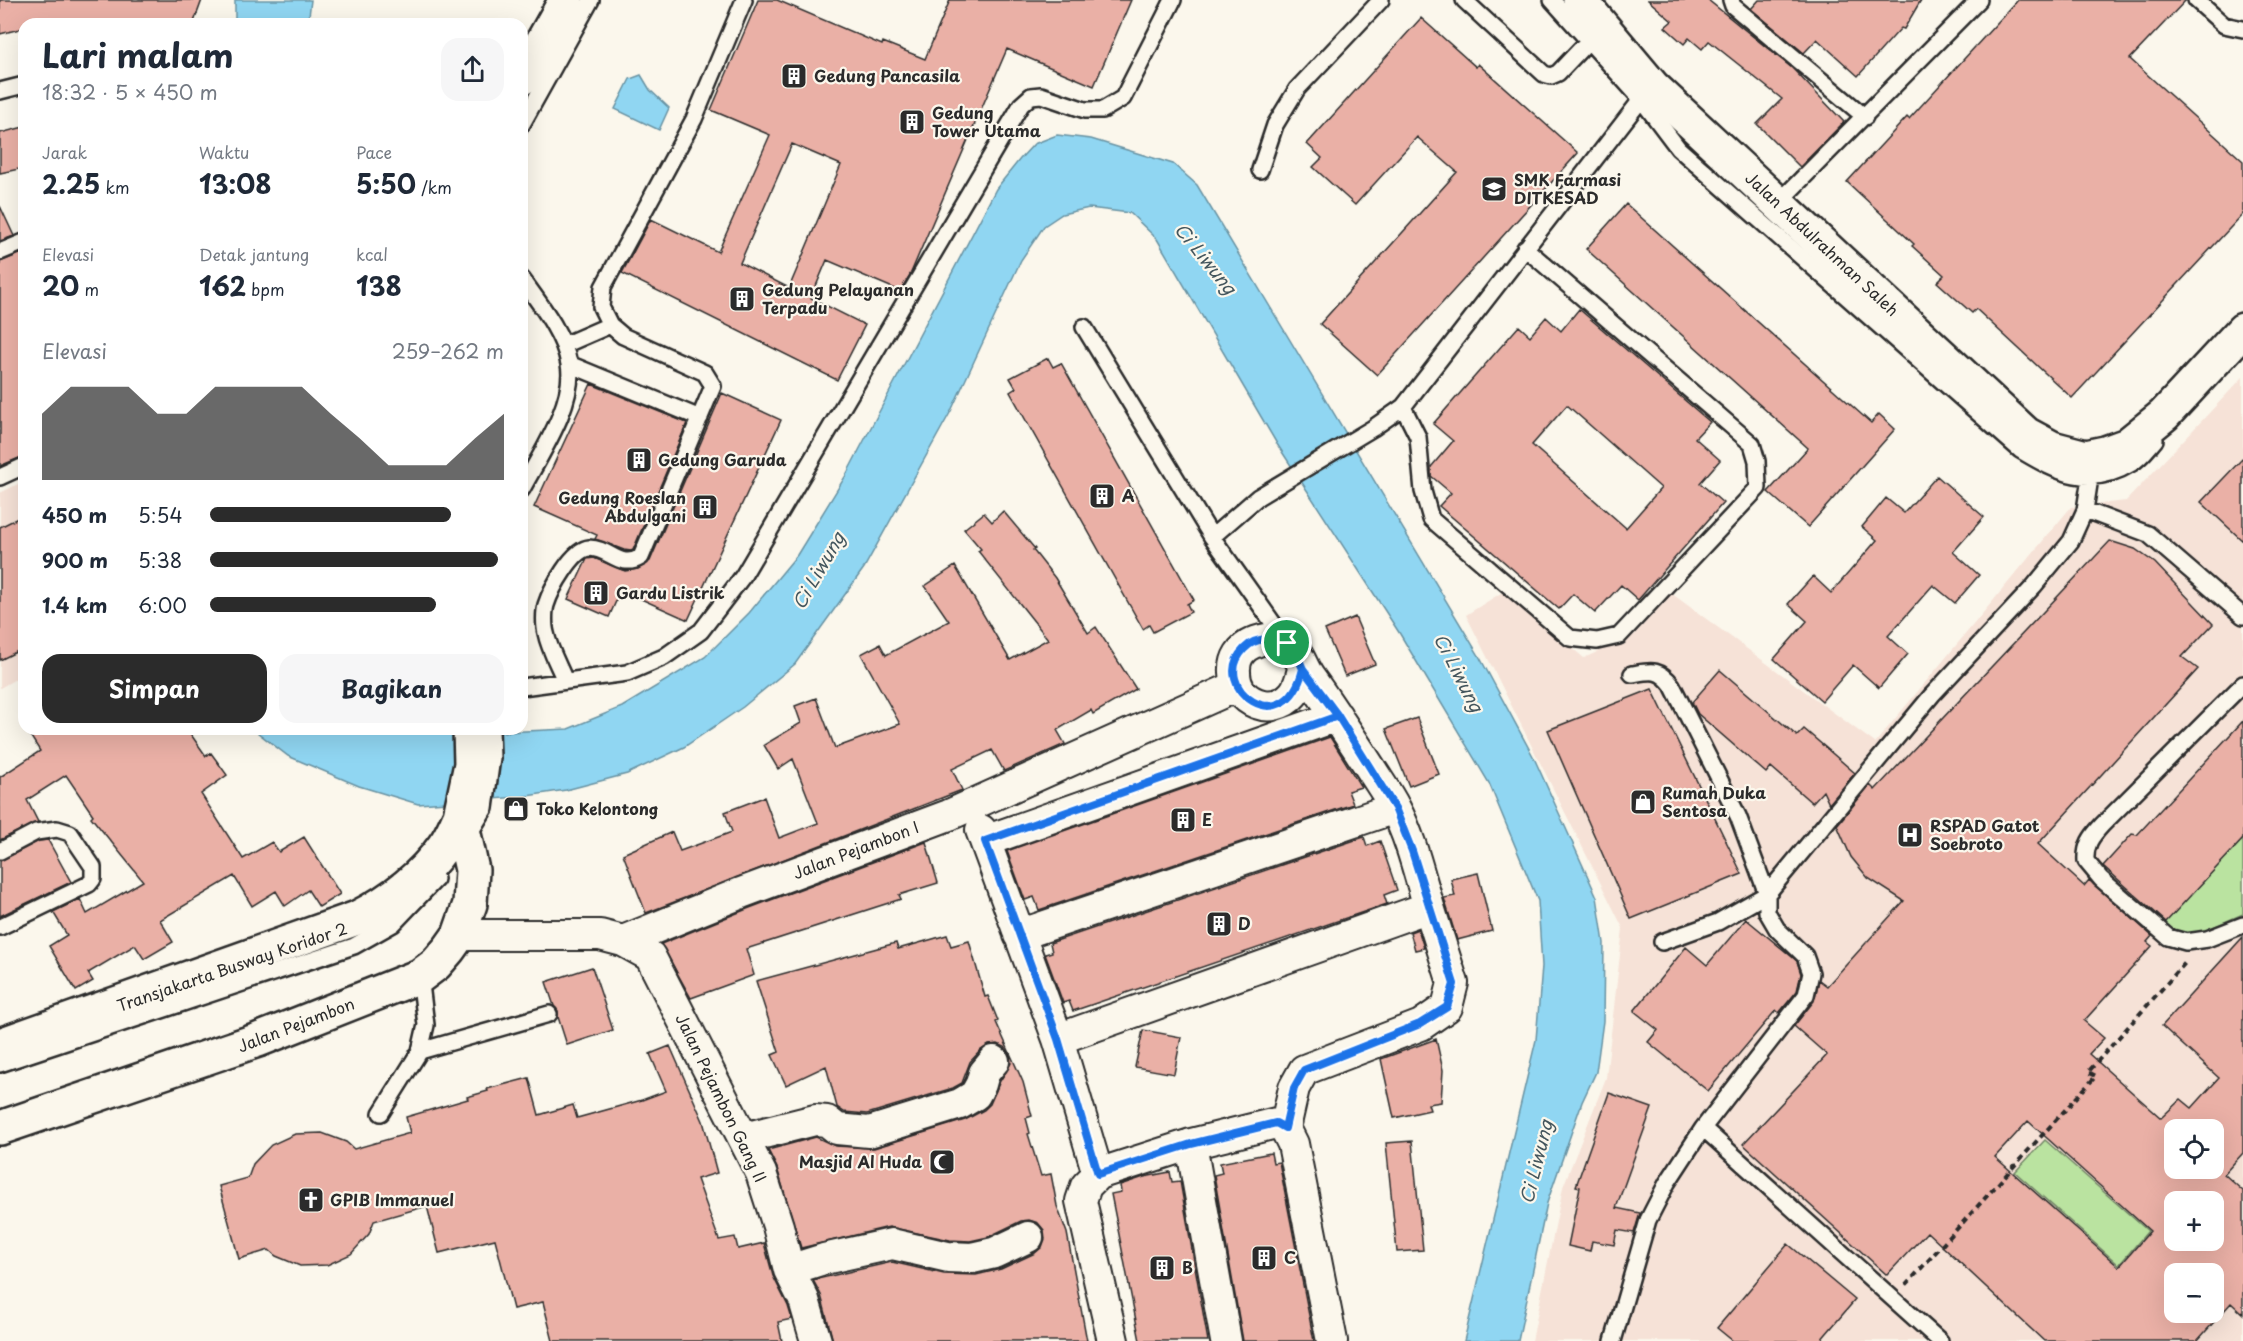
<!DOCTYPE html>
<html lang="id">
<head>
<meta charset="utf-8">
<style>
	:root { --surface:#fff; --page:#f6f6f7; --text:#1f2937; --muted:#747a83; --accent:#2b2b2b }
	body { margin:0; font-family:"Playpen Sans",sans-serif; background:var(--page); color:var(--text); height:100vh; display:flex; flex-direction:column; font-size:22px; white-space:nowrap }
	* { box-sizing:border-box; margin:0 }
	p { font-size:20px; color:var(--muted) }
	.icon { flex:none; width:33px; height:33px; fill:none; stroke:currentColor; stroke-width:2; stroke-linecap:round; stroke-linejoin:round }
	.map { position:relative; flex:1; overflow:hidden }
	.drawer { position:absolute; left:18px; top:18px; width:510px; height:717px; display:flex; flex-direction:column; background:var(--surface); border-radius:18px; box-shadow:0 6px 24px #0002 }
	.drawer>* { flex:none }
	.fabs { position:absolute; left:2164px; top:1119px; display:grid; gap:12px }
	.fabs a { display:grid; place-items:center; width:60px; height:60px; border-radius:12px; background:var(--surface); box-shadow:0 6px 24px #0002; font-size:30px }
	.pin { position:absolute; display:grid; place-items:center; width:51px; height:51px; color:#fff; margin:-26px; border:3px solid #fff; border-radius:50%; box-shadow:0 2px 6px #0007 }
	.round { display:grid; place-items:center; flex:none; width:63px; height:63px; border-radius:18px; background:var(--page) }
	.headline { display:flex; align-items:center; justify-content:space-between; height:102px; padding:0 24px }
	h1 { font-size:33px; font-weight:700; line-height:45px }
	.stats { display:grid; grid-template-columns:repeat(3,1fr); gap:9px; height:102px; padding:6px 24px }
	.stats div { display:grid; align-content:center }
	.stats b { font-size:26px; font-weight:700 }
	.stats small { font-size:16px; font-weight:400 }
	.stats p { font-size:16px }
	.chart { height:168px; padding:12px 24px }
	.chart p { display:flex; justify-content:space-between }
	.chart svg { width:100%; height:108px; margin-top:6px; fill:var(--accent); opacity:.7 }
	.primary-button { display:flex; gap:12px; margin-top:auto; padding:12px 24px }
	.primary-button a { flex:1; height:69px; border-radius:18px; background:var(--accent); color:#fff; font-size:24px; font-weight:700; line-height:69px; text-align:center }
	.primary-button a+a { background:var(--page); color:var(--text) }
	ul { padding:0 24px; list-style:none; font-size:20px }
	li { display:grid; grid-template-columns:96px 72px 1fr; align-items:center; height:45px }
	li i { height:15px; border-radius:8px; background:var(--accent) }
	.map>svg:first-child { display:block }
</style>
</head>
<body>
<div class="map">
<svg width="2243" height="1341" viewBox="0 0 2243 1341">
	<rect width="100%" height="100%" fill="#fbf7ec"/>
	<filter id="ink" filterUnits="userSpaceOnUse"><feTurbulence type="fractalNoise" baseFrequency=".0167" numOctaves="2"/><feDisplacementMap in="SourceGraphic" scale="12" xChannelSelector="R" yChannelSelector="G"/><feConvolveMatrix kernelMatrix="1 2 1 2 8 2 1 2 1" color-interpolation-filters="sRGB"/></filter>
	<g filter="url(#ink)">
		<!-- built -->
		<path fill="#f6e2d7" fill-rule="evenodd" d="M2243,377V1341H1532L1563,1187L1606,1078L1623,928L1466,615L1504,591L1584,658L1634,635L1671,593L1875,743L2071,507L2126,501ZM2175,1130H2214V1168H2175ZM2175,1202H2214V1240H2175ZM2175,1274H2214V1312H2175Z
			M24,481V674L0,688V493Z"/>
		<!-- green -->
		<path fill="#bae3a0" stroke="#728766" stroke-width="1.5" d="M2243,839V914L2204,931L2179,935L2163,924Z
			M2045,1140L2148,1231L2119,1265L2015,1172Z"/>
		<!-- water -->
		<path fill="#90d6f2" stroke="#6892a2" stroke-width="1.5" d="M235,0H311L308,24H235Z
			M641,75L650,90L669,108L659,130L615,109L630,79Z
			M1057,135L1091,139L1173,164L1197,185L1478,654L1534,758L1597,897L1604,943L1603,1021L1596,1072L1582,1102L1547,1203L1518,1341H1464L1536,1040L1542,966L1538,901L1489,783L1400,634L1277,444L1157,239L1130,213L1089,208L1062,214L1044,226L1021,260L951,411L864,568L795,664L743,707L684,747L627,774L566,790L520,797L418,804L359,786L288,756L253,729H431L504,732L568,729L622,707L705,657L749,613L797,555L845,477L996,189L1020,159L1034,144Z"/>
		<!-- building -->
		<path fill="#eab0a6" stroke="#2b2b2b" stroke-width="1.5" fill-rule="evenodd" d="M0,0H202L194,22L185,24H24V28L0,34Z
			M758,0H777L882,45L883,42L925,59L950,0H1131L1094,86L1007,49L910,275L900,291L827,260L811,298L865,325L837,380L622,273L651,219L718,252L770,135L711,110ZM792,144L841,165L789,288L740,263Z
			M1648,0H1708L1792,68L1844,122L1800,167L1757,124L1782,99L1709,41L1702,49L1689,38L1684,44L1665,27L1672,21Z
			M1759,0H1921L1904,29L1901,28L1858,76L1817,39L1804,53L1751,9Z
			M2018,0H2186L2130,59L2243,161V214L2072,398L1976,309L1972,313L1937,282L1944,275L1912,246L1914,244L1847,182L1907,117L1909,119Z
			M1421,18L1476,67L1478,64L1578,153L1377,375L1320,324L1457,172L1417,137L1355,205L1313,167L1322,158L1307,144Z
			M24,127V168L0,173V133Z
			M1626,204L1871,423L1879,414L1895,429L1808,527L1768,492L1808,448L1586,249Z
			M0,206L14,236L0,241Z
			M22,253L24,258V456L0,466V262Z
			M1579,309L1710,422L1695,438L1720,460L1700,483L1723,503L1638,600L1621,585L1595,613L1573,594L1559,609L1439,506L1451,493L1431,476V467L1453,441L1433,424L1519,326L1530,336L1546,317L1561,331ZM1567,405L1661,488L1626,528L1532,445Z
			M1048,358L1053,367L1061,363L1194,600L1187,604L1191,612L1153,632L1149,625L1143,629L1010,392L1016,388L1010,378Z
			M591,384L687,423L633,550L631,551L624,550L595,539L597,535L534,507Z
			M722,393L781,420L688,620L621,590L609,617L568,599L587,559L594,558L625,571L638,569L650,561Z
			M2243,458V541L2201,502Z
			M1937,476L1984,517L1953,552L1979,575L1955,603L1933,585L1888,636L1908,654L1879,688L1853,665L1822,701L1774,659L1807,621L1788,604L1813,576L1831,593L1877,540L1862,527L1886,498L1904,513Z
			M1003,511L1035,549L1033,550L1055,578L1088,633L1096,627L1136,689L1093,714L1091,710L1057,730L1065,744L1004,771L992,750L952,769L962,790L646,913L623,854L672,832L680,851L732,832L725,812L764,797L779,838L818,823L793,759L778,769L764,745L801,723L795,706L816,698L835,748L900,724L861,654L880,644L886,655L949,621L925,586L955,566L1010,660L1048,639L978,551L981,549L964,529L984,513L992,522Z
			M24,515V648L0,660V527Z
			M2110,541L2135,549L2155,563L2213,624L2182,657L2198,669L2038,844L2084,886L2089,880L2152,936L2147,942L2152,946L2084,1021L2104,1038L2089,1054L2161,1118L2181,1099L2192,1108L2219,1078L2162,1026L2243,937V1153L2224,1174L2243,1191V1314L2231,1303L2197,1341H2044L1927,1232L1887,1275L1743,1144L1827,1055L1794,1026L1814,1001L1819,980L1827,986L1904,901L1868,878L1851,857L1837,825L1870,785L1875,790ZM2028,1121L2150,1231L2119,1267L1995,1157ZM2175,1130H2214V1168H2175ZM2175,1202H2214V1240H2175ZM2175,1274H2214V1312H2175Z
			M1355,617L1375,664L1345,676L1325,630Z
			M1720,670L1797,736L1804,729L1855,773L1829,804L1823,791L1812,803L1771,767L1766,773L1698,714L1692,702Z
			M1652,689L1742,874L1631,919L1548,730Z
			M1417,718L1439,774L1409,786L1386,729Z
			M2243,721V839L2166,922L2103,866L2132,834L2137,835Z
			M26,729H187L206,756L211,753L227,775L201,794L243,859L272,842L279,852L304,837L340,894L319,907L308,890L285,906L276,891L252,906L234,876L160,920L173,942L144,959L135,945L88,973L93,981L76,991L49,946L67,935L53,912L80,899L87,914L143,881L91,817L93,815L66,775L27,800L38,822L0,840V777L40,751Z
			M1330,737L1361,787L1348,791L1353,804L1039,910L1034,897L1025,900L1007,851Z
			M1364,837L1367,846L1380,841L1397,890L1384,895L1387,904L1073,1011L1069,1001L1063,1003L1045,954L1052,952L1050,943Z
			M48,840L71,882L0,916V861L39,841Z
			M926,842L938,883L899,895L901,899L746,949L754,975L691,998L661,944L747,909Z
			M1478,873L1492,931L1457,940L1444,898L1455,896L1451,879Z
			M1746,919L1797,961L1801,974L1797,991L1779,1013L1776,1010L1708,1091L1648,1042L1658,1030L1634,1011L1686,947L1707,965Z
			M1418,929L1424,948L1415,950L1410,932Z
			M947,935L951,946L969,941L985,997L988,996L998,1021L996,1022L1023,1082L1032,1116L1026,1118L1030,1133L1028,1134L1041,1176L1051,1174L1057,1206L1067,1233L1087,1341H833L821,1295L813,1280L892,1262L944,1274L976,1275L1001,1269L1035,1253L1042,1247L1045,1239L1044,1230L1038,1223L1029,1220L1021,1221L988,1237L970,1241L950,1240L889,1227L801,1248L777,1168L768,1150L816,1137L835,1146L874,1148L965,1120L984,1110L990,1104L1000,1081L1011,1063L1010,1055L1005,1047L998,1044L989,1045L981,1050L970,1062L962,1083L953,1088L867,1114L844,1112L837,1107L826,1066L786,1085L772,1055L779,1052L756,981L896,943L898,949Z
			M592,967L613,1030L567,1045L558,1017V1011L554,1006L546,982Z
			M1143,1030L1181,1037L1174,1074L1135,1067Z
			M1436,1039L1443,1070L1441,1102L1428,1104L1430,1110L1394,1118L1381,1059Z
			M670,1046L703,1121L717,1173L697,1179L719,1240L735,1237L738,1249L764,1243L773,1276L788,1306L792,1319L778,1322L782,1341H553L543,1302L513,1309L495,1239L439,1253L427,1206L374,1221L369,1234L351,1254L327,1265L300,1266L276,1256L269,1250L239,1259L219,1186L248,1178L253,1164L271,1145L295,1134L322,1133L346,1142L354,1149L410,1133L406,1117L468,1099L467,1097L488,1091L487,1089L529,1078L539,1115L573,1105L577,1118L642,1100L666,1091L650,1054Z
			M1609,1093L1652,1108L1616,1208L1640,1213L1634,1233L1617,1230L1614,1245L1592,1241L1590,1251L1568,1246L1580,1187L1576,1186Z
			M1412,1141L1423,1250L1397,1252L1386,1143Z
			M1271,1153L1273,1163L1279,1162L1314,1341H1243L1214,1175L1222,1173L1220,1163Z
			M1170,1172L1172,1182L1180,1181L1208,1341H1140L1111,1194L1121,1192L1120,1185L1144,1177Z
			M1788,1244L1855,1300L1820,1341H1733L1717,1328Z"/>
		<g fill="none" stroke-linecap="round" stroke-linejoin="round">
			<!-- service casing -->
			<g stroke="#2b2b2b" stroke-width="20">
				<path id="service" d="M1464,0L1544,74L1551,76L1558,73L1594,35
					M1552,0L1641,99L1678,148L2020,450C2058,473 2090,489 2132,463C2141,458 2148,448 2155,440
					M1731,0L1733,6L1865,117
					M2196,0L2224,25L2243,29
					M0,91L24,85
					M522,124L591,0
					M1260,170L1275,125L1297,89L1381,0
					M1778,203L1979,0
					M0,252L24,242
					M522,279C540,304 564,334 569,364C576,402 540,455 522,489
					M1084,327L1212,537L1285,640
					M564,345L610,325
					M569,364L700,418
					M1403,407L1418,437L1423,491L1431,519L1570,638L1597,641L1619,636L1758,488L1757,461L1752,444L1525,248
					M0,477L24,466
					M2085,510L2148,534L2243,616
					M1212,537L1258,497L1373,428L1403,407L1647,92
					M1632,674C1651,671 1659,668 1672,685L1738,816L1767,894V912L1777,929L1805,956L1811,973L1806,995L1703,1128L1940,1341
					M565,681C559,666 549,649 546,633C544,626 544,612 546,605C551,589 573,549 589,548C610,548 620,570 641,557L713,386L705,373L623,336L610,325L601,307L603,287L694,119L744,0
					M2243,684L2102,825C2091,837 2085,845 2086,861L2101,879L2168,937L2186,942L2207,939L2243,925
					M522,687L627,673L664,657L701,631L743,576L1021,105L1031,96L1041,95L1085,110H1103L1123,98L1173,0
					M468,836L485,808L492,758L491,729
					M0,851L36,832L57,829L70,833L93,867V879L89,884L0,927
					M1662,942L1718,922L1767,894L1932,695L2034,586L2071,541L2085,510L2090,478L2088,470
					M420,1051L549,1014
					M0,1064L354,946L393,924L436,879
					M381,1113L420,1051L426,1025L420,976
					M1613,1341L1648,1220L1667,1183L1703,1128"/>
			</g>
			<!-- minor casing -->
			<g stroke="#2b2b2b" stroke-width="34">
				<path id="minor" d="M981,830L1058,1039L1429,907C1419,874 1411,838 1395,808C1388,794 1379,782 1371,769C1351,738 1331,707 1310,678C1302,667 1299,651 1287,644C1277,637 1263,638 1253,643C1241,648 1234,659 1235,672C1235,703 1273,717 1293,694C1299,687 1301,677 1303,669
					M985,841L1337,716
					M459,935H600L623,941L741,893L949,815L1237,686
					M1019,935L1395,808
					M623,941L650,956L761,1173L778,1226L789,1270L804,1300L816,1341
					M1058,1039L1098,1174L1086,1186L1081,1201L1113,1341
					M1285,1128L1294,1088L1304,1070L1421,1025L1447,1007L1453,983L1429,907
					M744,1138L815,1120L827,1121L837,1129L869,1132L960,1104L975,1095L981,1084L984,1073L994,1061
					M1191,1144L1226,1341
					M1098,1174L1191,1144L1276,1123L1285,1128L1293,1144L1332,1341
					M789,1270L824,1259L892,1244L948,1257L972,1258L994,1253L1028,1237"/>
			</g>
			<!-- tertiary casing -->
			<g stroke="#2b2b2b" stroke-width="38">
				<path id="tertiary" d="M1580,0L1653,87L2026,434L2052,448L2086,457L2105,453L2127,445L2164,415L2243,330"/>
			</g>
			<!-- primary casing -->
			<g stroke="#2b2b2b" stroke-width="38">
				<path id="primary" d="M522,78L566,0
					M0,1045L357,918C390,901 422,877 444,846C451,837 455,826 460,816
					M0,1128L258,1040L420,976L436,964L449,949L459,935L470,904L472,870L460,816L471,764L470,729"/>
			</g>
			<!-- path -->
			<path stroke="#2b2b2b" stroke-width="4" stroke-dasharray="6 4.5" stroke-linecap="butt" d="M1906,1285L2096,1076L2088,1072L2185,963"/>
			<!-- service -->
			<use href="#service" stroke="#fbf7ec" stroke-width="15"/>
			<!-- minor -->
			<use href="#minor" stroke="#fbf7ec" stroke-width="30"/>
			<!-- tertiary -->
			<use href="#tertiary" stroke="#fbf7ec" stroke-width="33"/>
			<!-- primary -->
			<use href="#primary" stroke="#fbf7ec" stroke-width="33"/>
		</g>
	</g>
	<g fill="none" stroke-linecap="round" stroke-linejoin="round" filter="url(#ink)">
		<!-- route casing -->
		<g stroke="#fff" stroke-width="12">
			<path id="route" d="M1287,643C1272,638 1256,636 1244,649C1207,687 1285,744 1303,669L1338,716L1395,808L1412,851L1454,984L1447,1007L1420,1024L1304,1070L1294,1088L1285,1128L1276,1123L1191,1144L1098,1174L1058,1039L985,841L1338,716L1303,669L1296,653L1287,643"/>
		</g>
		<!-- route -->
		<use href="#route" stroke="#1a73e8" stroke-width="8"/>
	</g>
	<!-- icons -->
	<defs>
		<g id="building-square" transform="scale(1.35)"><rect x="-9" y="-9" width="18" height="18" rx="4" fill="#2b2b2b" stroke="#fbf7ec"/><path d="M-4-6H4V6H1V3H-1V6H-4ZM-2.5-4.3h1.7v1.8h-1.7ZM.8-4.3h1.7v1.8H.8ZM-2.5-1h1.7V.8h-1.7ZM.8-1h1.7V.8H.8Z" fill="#fff"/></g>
		<g id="school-square" transform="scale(1.35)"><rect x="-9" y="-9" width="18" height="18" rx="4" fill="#2b2b2b" stroke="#fbf7ec"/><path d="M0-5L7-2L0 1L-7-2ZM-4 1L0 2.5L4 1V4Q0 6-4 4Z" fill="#fff"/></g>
		<g id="shop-square" transform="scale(1.35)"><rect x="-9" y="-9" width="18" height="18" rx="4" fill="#2b2b2b" stroke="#fbf7ec"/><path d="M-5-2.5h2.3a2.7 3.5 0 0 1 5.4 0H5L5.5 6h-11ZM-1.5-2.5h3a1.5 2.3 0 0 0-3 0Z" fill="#fff"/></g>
		<g id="hospital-square" transform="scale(1.35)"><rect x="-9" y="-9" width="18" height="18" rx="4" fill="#2b2b2b" stroke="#fbf7ec"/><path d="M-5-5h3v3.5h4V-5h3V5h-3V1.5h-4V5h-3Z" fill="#fff"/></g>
		<g id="mosque-square" transform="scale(1.35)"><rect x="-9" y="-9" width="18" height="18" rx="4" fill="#2b2b2b" stroke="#fbf7ec"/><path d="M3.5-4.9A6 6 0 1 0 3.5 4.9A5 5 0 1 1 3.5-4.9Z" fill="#fff"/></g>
		<g id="church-square" transform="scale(1.35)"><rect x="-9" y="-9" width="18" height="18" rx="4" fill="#2b2b2b" stroke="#fbf7ec"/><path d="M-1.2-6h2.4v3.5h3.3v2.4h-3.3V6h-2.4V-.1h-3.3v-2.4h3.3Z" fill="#fff"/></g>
	</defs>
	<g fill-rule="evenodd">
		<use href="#building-square" x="794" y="76"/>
		<use href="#building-square" x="912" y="122"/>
		<use href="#school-square" x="1494" y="189"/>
		<use href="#building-square" x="742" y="299"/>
		<use href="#building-square" x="639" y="460"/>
		<use href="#building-square" x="1102" y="496"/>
		<use href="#building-square" x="705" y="507"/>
		<use href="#building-square" x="596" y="593"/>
		<use href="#shop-square" x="1643" y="802"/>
		<use href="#shop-square" x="516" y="809"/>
		<use href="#building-square" x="1183" y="820"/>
		<use href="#hospital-square" x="1910" y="835"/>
		<use href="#building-square" x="1219" y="924"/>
		<use href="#mosque-square" x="942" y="1162"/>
		<use href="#church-square" x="311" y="1200"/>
		<use href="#building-square" x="1264" y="1258"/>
		<use href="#building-square" x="1162" y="1268"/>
	</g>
	<g text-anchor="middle" stroke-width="4.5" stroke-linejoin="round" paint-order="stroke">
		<!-- poi labels -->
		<g font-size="16" font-weight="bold" fill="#2b2b2b" stroke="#fbf7ec" text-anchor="start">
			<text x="814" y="82">Gedung Pancasila</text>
			<text x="932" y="119">Gedung<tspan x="932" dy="18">Tower Utama</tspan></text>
			<text x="1514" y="186">SMK Farmasi<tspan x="1514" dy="18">DITKESAD</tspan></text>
			<text x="762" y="296">Gedung Pelayanan<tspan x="762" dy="18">Terpadu</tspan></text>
			<text x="658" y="466">Gedung Garuda</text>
			<text x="1122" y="502">A</text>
			<text x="686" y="504" text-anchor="end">Gedung Roeslan<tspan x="686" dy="18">Abdulgani</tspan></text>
			<text x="616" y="599">Gardu Listrik</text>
			<text x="1662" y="799">Rumah Duka<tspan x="1662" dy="18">Sentosa</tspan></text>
			<text x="536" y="815">Toko Kelontong</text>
			<text x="1202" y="826">E</text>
			<text x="1930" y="832">RSPAD Gatot<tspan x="1930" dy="18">Soebroto</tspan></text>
			<text x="1238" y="930">D</text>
			<text x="922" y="1168" text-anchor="end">Masjid Al Huda</text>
			<text x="330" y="1206">GPIB Immanuel</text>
			<text x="1284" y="1264">C</text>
			<text x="1182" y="1274">B</text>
		</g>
		<!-- street labels -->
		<g font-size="16" fill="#2b2b2b" stroke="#fbf7ec">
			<text transform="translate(1822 244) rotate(43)" y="6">Jalan Abdulrahman Saleh</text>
			<text transform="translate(856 850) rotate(-21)" y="6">Jalan Pejambon I</text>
			<text transform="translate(232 967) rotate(-19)" y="6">Transjakarta Busway Koridor 2</text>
			<text transform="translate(296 1025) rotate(-21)" y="6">Jalan Pejambon</text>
			<text transform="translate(721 1098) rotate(64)" y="6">Jalan Pejambon Gang II</text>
		</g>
		<!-- water labels -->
		<g font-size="18" font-style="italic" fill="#44565d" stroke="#fbf7ec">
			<text transform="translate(1205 259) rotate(51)" y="6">Ci Liwung</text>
			<text transform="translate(819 571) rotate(-60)" y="6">Ci Liwung</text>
			<text transform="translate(1458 673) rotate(63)" y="6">Ci Liwung</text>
			<text transform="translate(1537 1162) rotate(-76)" y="6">Ci Liwung</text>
		</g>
	</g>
</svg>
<div class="fabs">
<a><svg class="icon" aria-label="locate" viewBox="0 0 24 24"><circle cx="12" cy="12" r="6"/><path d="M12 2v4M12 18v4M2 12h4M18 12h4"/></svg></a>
<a>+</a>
<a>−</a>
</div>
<div class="pin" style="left:1287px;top:643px;background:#1e9e55"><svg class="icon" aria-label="arrive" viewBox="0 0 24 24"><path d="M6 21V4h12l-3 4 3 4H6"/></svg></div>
<section class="drawer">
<div class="headline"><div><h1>Lari malam</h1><p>18:32 · 5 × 450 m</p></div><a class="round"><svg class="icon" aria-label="share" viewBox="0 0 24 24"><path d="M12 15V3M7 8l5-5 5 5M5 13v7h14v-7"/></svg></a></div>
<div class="stats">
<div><p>Jarak</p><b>2.25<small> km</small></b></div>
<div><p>Waktu</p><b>13:08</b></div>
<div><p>Pace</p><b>5:50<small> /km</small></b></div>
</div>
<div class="stats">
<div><p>Elevasi</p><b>20<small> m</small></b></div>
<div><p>Detak jantung</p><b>162<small> bpm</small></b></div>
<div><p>kcal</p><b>138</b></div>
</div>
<div class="chart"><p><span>Elevasi</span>259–262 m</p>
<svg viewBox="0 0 160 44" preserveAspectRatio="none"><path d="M0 44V17L10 6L20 6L30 6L40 17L50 17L60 6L70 6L80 6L90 6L100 17L110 27L120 38L130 38L140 38L150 27L160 17V44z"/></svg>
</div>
<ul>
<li><b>450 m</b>5:54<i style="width:82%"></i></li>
<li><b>900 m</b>5:38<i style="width:98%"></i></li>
<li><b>1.4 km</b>6:00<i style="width:77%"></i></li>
</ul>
<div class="primary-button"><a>Simpan</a><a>Bagikan</a></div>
</section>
</div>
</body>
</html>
